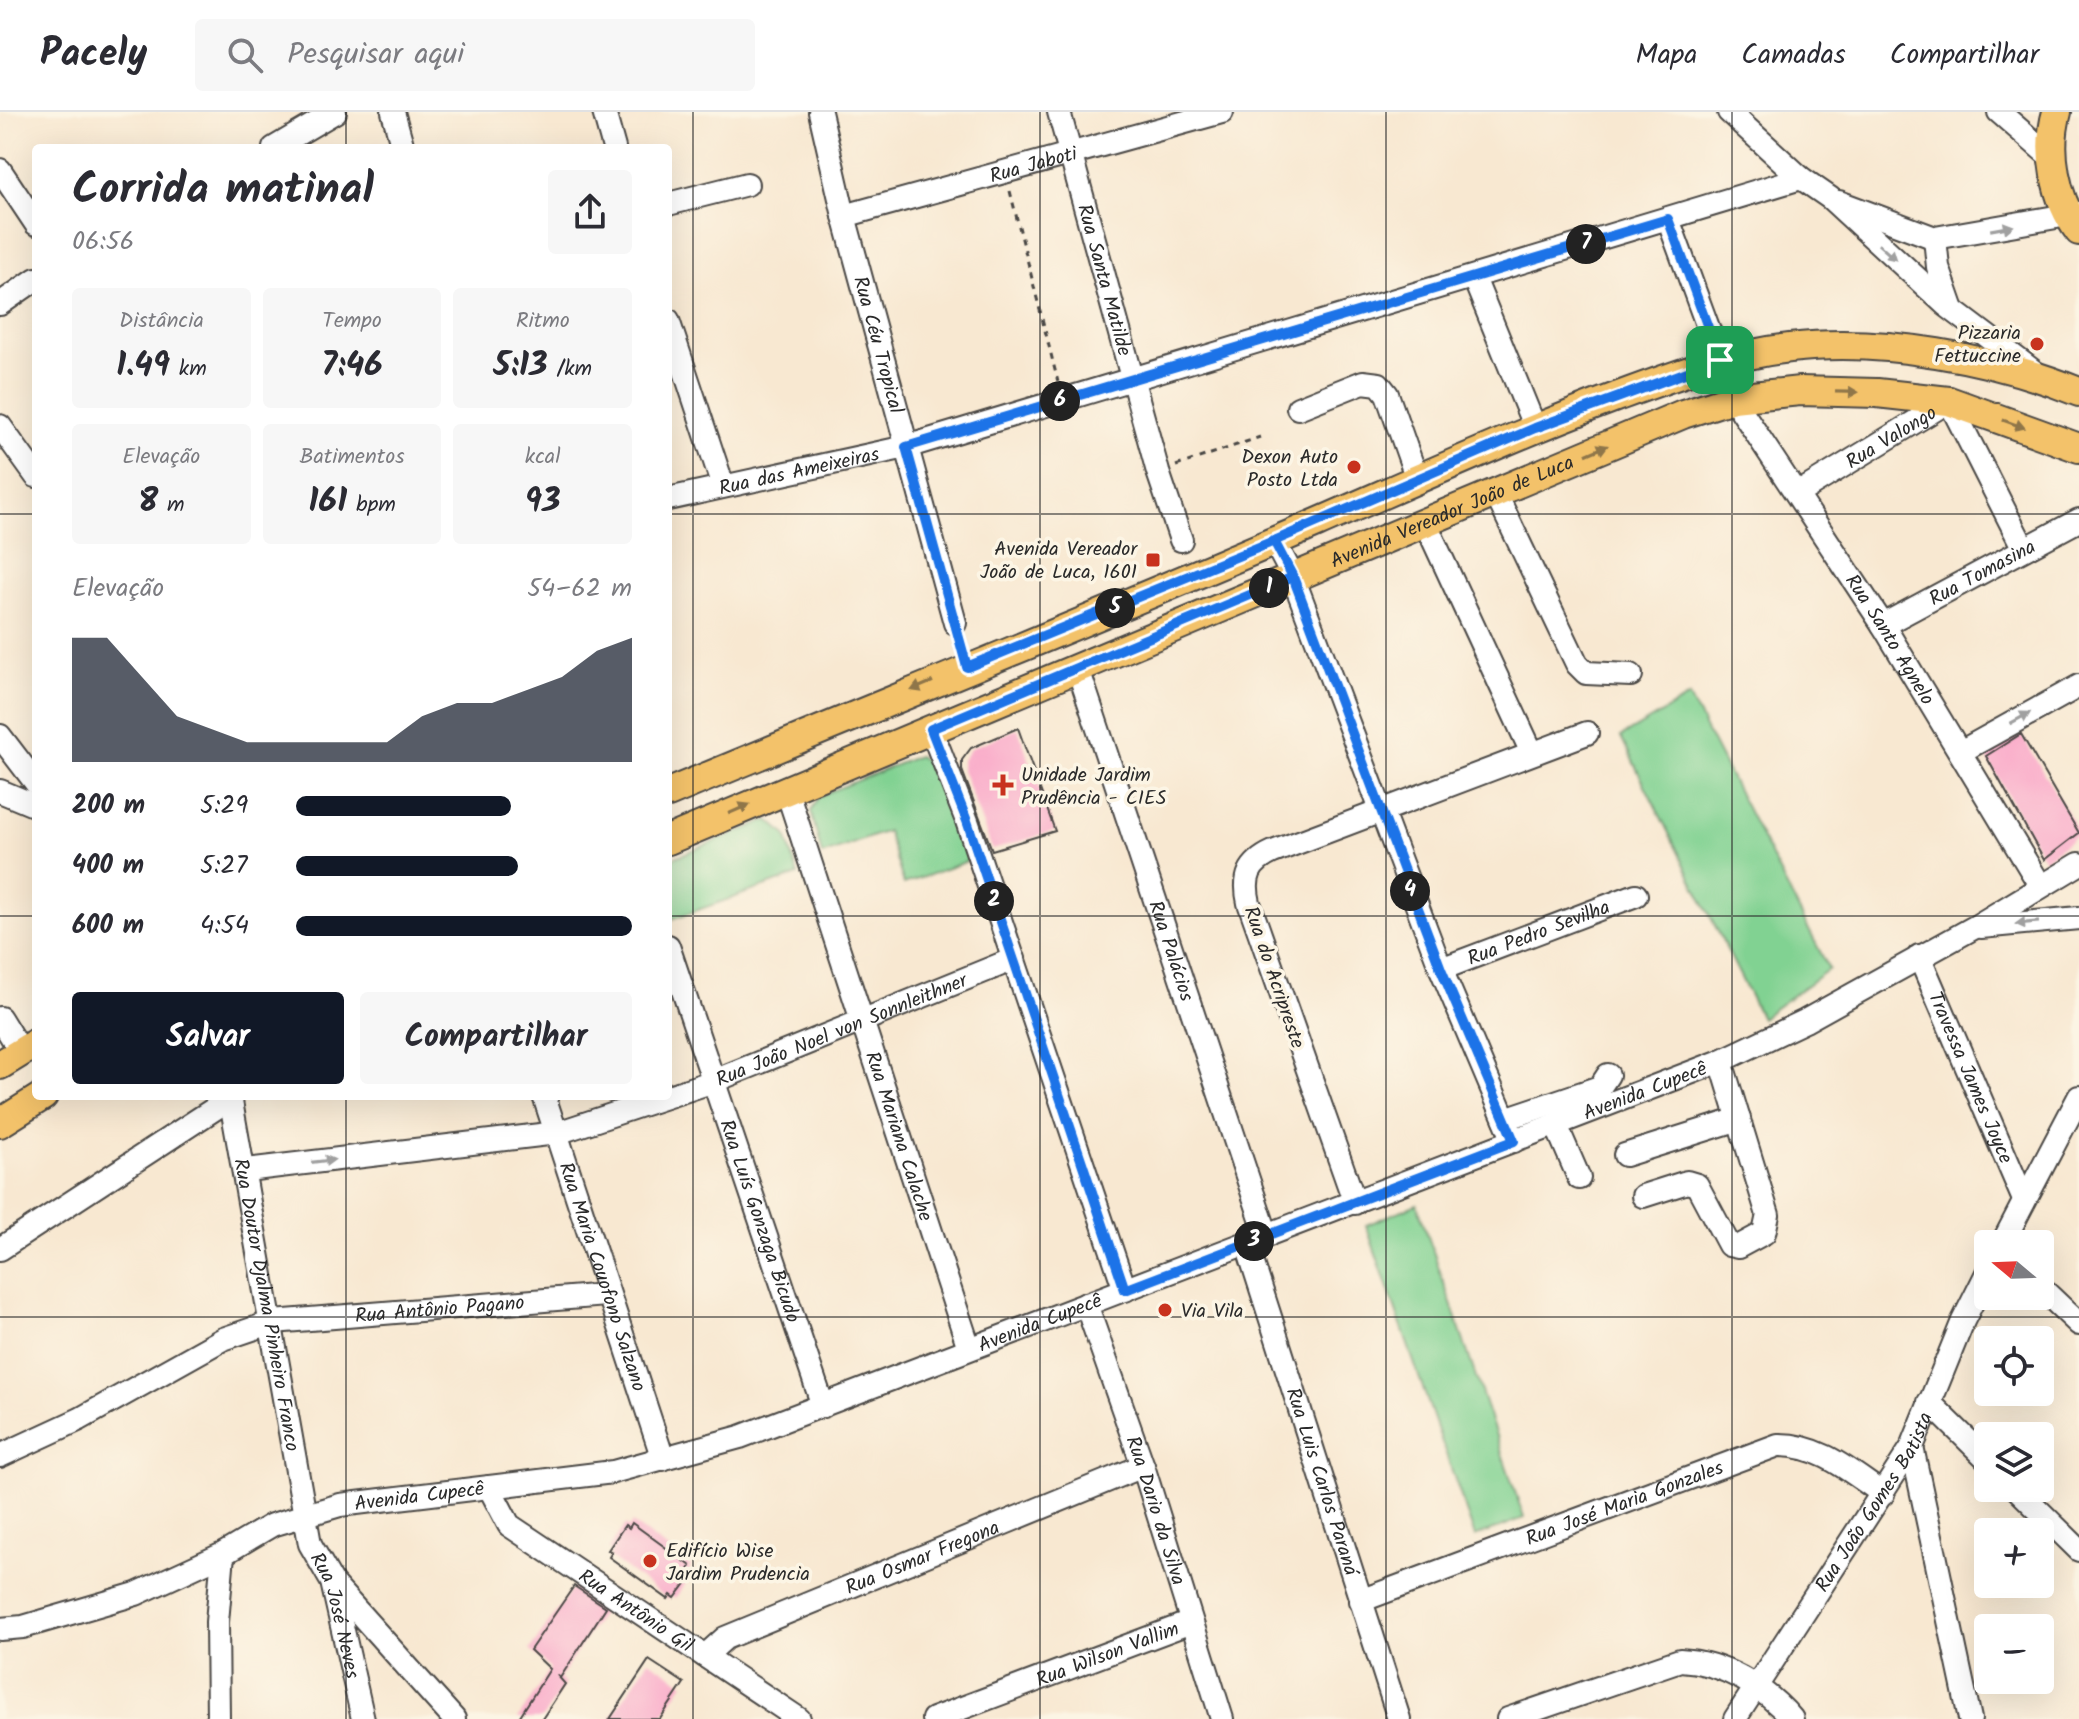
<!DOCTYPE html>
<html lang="pt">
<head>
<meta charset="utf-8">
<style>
	:root { --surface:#fff; --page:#f7f7f7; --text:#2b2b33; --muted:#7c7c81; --line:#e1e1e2; --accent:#111827 }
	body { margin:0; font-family:Kalam,sans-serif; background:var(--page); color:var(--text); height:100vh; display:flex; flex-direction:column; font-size:30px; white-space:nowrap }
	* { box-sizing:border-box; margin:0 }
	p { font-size:26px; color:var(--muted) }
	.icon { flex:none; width:44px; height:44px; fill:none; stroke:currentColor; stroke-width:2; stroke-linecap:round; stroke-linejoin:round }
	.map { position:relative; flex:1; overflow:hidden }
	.panel { position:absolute; left:32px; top:32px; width:640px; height:956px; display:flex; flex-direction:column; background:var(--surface); border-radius:8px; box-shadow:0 8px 32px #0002 }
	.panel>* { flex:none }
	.needle { width:52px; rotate:289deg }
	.fabs { position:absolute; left:1974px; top:1118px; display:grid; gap:16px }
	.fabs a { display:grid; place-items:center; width:80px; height:80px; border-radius:8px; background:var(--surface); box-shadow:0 8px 32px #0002; font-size:40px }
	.pin { position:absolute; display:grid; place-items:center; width:68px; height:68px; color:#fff; margin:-34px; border-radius:16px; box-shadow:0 4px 12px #0006 }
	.km { position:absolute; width:40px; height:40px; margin:-20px; border-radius:50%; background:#222; color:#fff; font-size:22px; line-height:40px; text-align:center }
	.round { display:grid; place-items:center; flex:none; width:84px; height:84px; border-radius:8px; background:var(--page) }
	.summary { display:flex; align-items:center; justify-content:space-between; height:136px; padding:0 40px }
	h1 { font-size:44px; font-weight:600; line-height:60px }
	.metrics { display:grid; grid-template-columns:repeat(3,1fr); gap:12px; height:136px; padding:8px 40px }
	.metrics div { display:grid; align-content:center; border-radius:8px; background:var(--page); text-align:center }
	.metrics b { font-size:34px; font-weight:600 }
	.metrics small { font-size:22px; font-weight:400 }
	.metrics p { font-size:22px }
	.chart { height:224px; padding:16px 40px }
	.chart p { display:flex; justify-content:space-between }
	.chart svg { width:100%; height:144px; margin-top:8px; fill:var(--accent); opacity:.7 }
	.primary-button { display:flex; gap:16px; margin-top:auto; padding:16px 40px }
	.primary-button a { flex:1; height:92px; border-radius:8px; background:var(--accent); color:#fff; font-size:32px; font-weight:600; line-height:92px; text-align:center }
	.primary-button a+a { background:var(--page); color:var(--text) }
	ul { padding:0 40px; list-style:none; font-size:26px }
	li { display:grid; grid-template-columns:128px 96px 1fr; align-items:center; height:60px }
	li i { height:20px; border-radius:10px; background:var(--accent) }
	header { display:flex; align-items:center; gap:48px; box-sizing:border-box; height:112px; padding:0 40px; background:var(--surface); border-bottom:2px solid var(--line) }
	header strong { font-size:38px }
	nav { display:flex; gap:44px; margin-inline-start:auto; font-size:28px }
	.search { width:560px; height:72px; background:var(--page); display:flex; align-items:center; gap:20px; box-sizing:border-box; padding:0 28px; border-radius:8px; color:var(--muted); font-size:30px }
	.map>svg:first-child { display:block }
</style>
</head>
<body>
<header>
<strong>Pacely</strong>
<div class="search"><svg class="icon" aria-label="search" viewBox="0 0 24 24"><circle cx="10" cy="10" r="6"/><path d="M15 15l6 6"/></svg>Pesquisar aqui</div>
<nav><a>Mapa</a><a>Camadas</a><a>Compartilhar</a></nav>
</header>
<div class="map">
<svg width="2079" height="1607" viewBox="0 0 2079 1607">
	<rect width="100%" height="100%" fill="#fcf5e5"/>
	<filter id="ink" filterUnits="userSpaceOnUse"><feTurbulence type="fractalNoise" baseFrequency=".0125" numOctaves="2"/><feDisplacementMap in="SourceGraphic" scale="16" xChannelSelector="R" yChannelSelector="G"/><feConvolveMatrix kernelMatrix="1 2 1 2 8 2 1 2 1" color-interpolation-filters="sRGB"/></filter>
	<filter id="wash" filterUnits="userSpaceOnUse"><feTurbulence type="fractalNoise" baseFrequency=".006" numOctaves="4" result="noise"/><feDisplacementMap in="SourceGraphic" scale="32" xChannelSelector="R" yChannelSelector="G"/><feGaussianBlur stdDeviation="1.8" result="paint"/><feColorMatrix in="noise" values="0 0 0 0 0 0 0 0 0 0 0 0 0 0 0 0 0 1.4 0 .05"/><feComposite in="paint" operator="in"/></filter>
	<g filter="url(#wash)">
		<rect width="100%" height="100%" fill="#f8e8d1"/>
		<!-- green -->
		<path fill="#81d292" stroke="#567e5e" stroke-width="2" d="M1689,585L1829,857L1761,906L1621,625Z
			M918,644L934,656L968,749L904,772L887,719L822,743L811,699L819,684Z
			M769,708L786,723L798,763L672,807L668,795V748Z
			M1417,1092L1524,1406L1475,1425L1366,1113Z"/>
		<g id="blocks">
			<!-- building -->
			<path fill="#f9a5c7" d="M1018,616L1055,719L992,738L962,658V648L971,636Z
				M2021,622L2079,721L2044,748L1986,644Z
				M632,1411L691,1454L689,1458L693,1462L675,1486L671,1483L668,1487L609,1445L612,1440L608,1438L625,1413L629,1416Z
				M574,1474L606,1495L560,1566L557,1563L565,1572L542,1607H518L550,1557L530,1538Z
				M649,1548L684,1571L660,1607H610Z"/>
		</g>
	</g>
	<g filter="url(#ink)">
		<use href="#blocks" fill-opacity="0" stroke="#4a4744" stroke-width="2"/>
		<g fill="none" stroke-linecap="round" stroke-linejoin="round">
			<!-- minor casing -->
			<g stroke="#4a4744" stroke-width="26">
				<g id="minor">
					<path d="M393,0L403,36"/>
					<path d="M604,0L614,36"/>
					<path id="s1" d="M820,0L844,104L955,511"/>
					<path id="s2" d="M1059,0L1158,360L1181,428"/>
					<path d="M1729,0L1801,66L1830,86L1946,193L2036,261"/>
					<path d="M1999,0L2053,47"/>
					<path d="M274,36L335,0"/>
					<path d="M0,58L36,112"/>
					<path d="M1839,90L1935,126L2079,101"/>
					<path d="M668,92L747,72"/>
					<path id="s3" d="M844,104L1222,0"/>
					<path d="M1668,107L1720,248"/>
					<path d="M1935,126L1938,155L1952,195"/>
					<path d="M1474,166L1535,316"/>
					<path d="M0,192L36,167"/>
					<path d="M668,208L723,374"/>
					<path id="s4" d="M1733,286L1883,513L2040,773"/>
					<path d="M1298,296L1363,270L1379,272L1387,282L1417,367"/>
					<path d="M0,314L36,364"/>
					<path d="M1495,380L1577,552L1586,561L1631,563"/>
					<path id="s5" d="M1797,382L1949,289L2024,437"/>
					<path id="s6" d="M668,387L906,335L1801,66"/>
					<path d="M1425,410L1532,641"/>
					<path d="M1274,429L1293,465L1441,857L1514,1029"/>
					<path id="s7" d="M1883,513L2079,408"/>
					<path id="s8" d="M1077,554L1267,1124"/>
					<path d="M931,617L967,709L1125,1178"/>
					<path d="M0,624L36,671"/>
					<path d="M1962,639L2079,574"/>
					<path id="s9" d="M786,676L969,1236"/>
					<path d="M0,679L36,694"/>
					<path d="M1981,815L2079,806"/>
					<path id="s10" d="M668,834L823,1294"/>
					<path id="s11" d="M1919,844L2024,1088"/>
					<path id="s12" d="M1441,857L1636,783"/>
					<path d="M0,906L21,940"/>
					<path id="s13" d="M230,984L310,1432L332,1470L363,1607"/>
					<path id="s14" d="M544,984L663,1347"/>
					<path d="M1505,1007L1600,975L1608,963"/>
					<path d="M1556,1013L1579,1066"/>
					<path d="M1625,1043L1739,1007"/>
					<path id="s15" d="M246,1058L557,1021L714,969L1014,847"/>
					<path d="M1643,1084L1687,1070L1697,1073L1729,1133L1738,1135L1764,1121L1768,1103L1721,949"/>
					<path d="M1355,1091L1249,791C1243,765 1249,751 1273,740L1587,621"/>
					<path d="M2002,1132L2079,985"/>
					<path id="s16" d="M1247,1133L1399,1607"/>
					<path d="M0,1137L231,986"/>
					<path d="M2040,1175L2079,1212"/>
					<path id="s17" d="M1086,1192L1143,1354L1222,1607"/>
					<path d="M1929,1290L1988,1348"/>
					<path d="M1912,1335L1970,1607"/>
					<path id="s18" d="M0,1344L80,1307L223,1227L273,1210L606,1183"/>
					<path id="s19" d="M489,1375L509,1413L799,1607"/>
					<path d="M2016,1376L2079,1438"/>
					<path d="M335,1474L454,1607"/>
					<path id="s20" d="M1360,1489L1778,1333C1819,1332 1851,1360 1883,1382"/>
					<path id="s21" d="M0,1517L23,1515L136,1482L223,1442L272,1413L340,1393L613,1360L740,1325L1721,949L1805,909L1975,815L2079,752"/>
					<path id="s22" d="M705,1544L725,1526L1143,1354"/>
					<path d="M218,1607L217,1510L223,1442"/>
					<path id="s23" d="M933,1607L1191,1510"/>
					<path d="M1508,1607L1680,1548C1722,1550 1765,1575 1792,1607"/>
					<path id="s24" d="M1735,1607L1912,1335L1963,1209L1988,1159"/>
				</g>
			</g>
			<!-- major casing -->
			<g stroke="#4a4744" stroke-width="32">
				<g id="major">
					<path d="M2057,0C2046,38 2055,87 2079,119"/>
					<path d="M668,681C884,591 1102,504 1317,411C1416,368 1515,323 1616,285C1673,264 1729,243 1790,236C1881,225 1995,246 2079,280"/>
					<path id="s25" d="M668,728L1683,302L1733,286L1800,279L1877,281L1949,289L2079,336"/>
					<path d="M0,953L36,931"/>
					<path d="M0,1011L43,984"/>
				</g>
			</g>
			<!-- path -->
			<path stroke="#4a4744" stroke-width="3" stroke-dasharray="6 6" stroke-linecap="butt" d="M1010,79L1058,270
				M1176,354L1260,325"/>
			<!-- minor -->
			<use href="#minor" stroke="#fff" stroke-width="22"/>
			<!-- major -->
			<use href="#major" stroke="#f3c26a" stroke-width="28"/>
		</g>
		<!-- one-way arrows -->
		<defs><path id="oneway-solid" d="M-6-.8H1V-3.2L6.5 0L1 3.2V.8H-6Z" transform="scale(2)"/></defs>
		<g fill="#a0a0a0">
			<use href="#oneway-solid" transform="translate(2002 116) rotate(-10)"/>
			<use href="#oneway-solid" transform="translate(1887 140) rotate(42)"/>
			<use href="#oneway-solid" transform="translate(2020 606) rotate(-29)"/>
			<use href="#oneway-solid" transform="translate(2027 811) rotate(175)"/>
			<use href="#oneway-solid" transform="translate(323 1049) rotate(-7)"/>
		</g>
		<g fill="#8f764a">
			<use href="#oneway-solid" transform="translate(1847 280) rotate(1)"/>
			<use href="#oneway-solid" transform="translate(2014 312) rotate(20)"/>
			<use href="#oneway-solid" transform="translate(1597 338) rotate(-23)"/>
			<use href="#oneway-solid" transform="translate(922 574) rotate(157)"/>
			<use href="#oneway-solid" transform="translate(739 697) rotate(-24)"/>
		</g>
	</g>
	<g fill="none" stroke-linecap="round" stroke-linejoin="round" filter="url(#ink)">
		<!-- route casing -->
		<g stroke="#fff" stroke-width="16">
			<path id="route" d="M1720,248L1535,316L1274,429L1293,465L931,617L967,709L1125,1178L1514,1029L1441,857L1293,465L1274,429L967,555L906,335L1668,107L1720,248"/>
		</g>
		<!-- route -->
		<use href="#route" stroke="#1a73e8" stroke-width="10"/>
	</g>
	<!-- grid -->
	<path fill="none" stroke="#2b2b2b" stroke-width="2" stroke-opacity="0.55" d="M346,0V36M693,0V1607M1040,0V1607M1386,0V1607M1732,0V1607M0,402H36M668,402H2079M0,804H36M668,804H2079M346,984V1607M0,1205H2079"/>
	<!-- markers -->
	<g fill="#c8321e" stroke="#fcf5e5" stroke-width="3">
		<circle cx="2037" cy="232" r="8"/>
		<circle cx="1354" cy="355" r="8"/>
		<rect x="1145" y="440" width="16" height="16" rx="4"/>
		<path d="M999 661h8v8h8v8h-8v8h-8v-8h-8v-8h8z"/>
		<circle cx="1165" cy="1198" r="8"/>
		<circle cx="650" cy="1449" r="8"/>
	</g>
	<g text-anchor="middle" stroke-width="7" stroke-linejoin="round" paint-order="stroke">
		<!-- street labels -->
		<g font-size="20" fill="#2b2b2b" stroke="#fcf5e5">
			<text dy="7" stroke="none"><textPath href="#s3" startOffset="196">Rua Jaboti</textPath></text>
			<text dy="7" stroke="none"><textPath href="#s2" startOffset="174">Rua Santa Matilde</textPath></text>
			<text dy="7" stroke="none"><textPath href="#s1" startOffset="240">Rua Céu Tropical</textPath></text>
			<text dy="7" stroke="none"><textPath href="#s5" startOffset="110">Rua Valongo</textPath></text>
			<text dy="7" stroke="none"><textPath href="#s6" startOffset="134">Rua das Ameixeiras</textPath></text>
			<text dy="7" stroke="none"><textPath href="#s25" startOffset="850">Avenida Vereador João de Luca</textPath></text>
			<text dy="7" stroke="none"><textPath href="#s7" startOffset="112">Rua Tomasina</textPath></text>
			<text dy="7" stroke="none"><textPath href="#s4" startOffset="288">Rua Santo Agnelo</textPath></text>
			<text dy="7" stroke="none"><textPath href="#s12" startOffset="104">Rua Pedro Sevilha</textPath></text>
			<text dy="7" stroke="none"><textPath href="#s8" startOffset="300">Rua Palácios</textPath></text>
			<text transform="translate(1275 865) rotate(71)" y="7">Rua do Acripreste</text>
			<text dy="7" stroke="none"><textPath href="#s15" startOffset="616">Rua João Noel von Sonnleithner</textPath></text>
			<text dy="7" stroke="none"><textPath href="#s11" startOffset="132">Travessa James Joyce</textPath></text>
			<text dy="7" stroke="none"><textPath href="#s21" startOffset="1740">Avenida Cupecê</textPath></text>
			<text dy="7" stroke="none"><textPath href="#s9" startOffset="366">Rua Mariana Calache</textPath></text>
			<text dy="7" stroke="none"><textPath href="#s10" startOffset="290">Rua Luís Gonzaga Bicudo</textPath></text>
			<text dy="7" stroke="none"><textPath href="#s14" startOffset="190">Rua Maria Couofono Salzano</textPath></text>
			<text dy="7" stroke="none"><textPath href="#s13" startOffset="212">Rua Doutor Djalma Pinheiro Franco</textPath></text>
			<text dy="7" stroke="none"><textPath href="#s18" startOffset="472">Rua Antônio Pagano</textPath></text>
			<text dy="7" stroke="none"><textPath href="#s21" startOffset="1092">Avenida Cupecê</textPath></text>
			<text dy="7" stroke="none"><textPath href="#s16" startOffset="248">Rua Luis Carlos Paraná</textPath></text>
			<text dy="7" stroke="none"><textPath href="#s21" startOffset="444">Avenida Cupecê</textPath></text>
			<text dy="7" stroke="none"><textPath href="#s24" startOffset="258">Rua João Gomes Batista</textPath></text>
			<text dy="7" stroke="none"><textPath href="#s20" startOffset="282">Rua José Maria Gonzales</textPath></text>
			<text dy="7" stroke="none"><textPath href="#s17" startOffset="218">Rua Dario da Silva</textPath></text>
			<text dy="7" stroke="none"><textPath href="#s22" startOffset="240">Rua Osmar Fregona</textPath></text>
			<text dy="7" stroke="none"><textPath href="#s19" startOffset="196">Rua Antônio Gil</textPath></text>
			<text dy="7" stroke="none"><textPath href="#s13" startOffset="532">Rua José Neves</textPath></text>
			<text dy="7" stroke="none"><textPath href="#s23" startOffset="186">Rua Wilson Vallim</textPath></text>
		</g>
		<!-- poi labels -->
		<g font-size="20" fill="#2b2b2b" stroke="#fcf5e5" text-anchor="end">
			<text x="2021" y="227">Pizzaria<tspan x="2021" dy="23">Fettuccine</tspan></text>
			<text x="1338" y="351">Dexon Auto<tspan x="1338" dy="23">Posto Ltda</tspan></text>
			<text x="1137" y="443">Avenida Vereador<tspan x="1137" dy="23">João de Luca, 1601</tspan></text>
			<text x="1021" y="669" text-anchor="start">Unidade Jardim<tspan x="1021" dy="23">Prudência - CIES</tspan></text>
			<text x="1181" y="1205" text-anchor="start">Via Vila</text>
			<text x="666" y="1445" text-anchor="start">Edifício Wise<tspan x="666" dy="23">Jardim Prudencia</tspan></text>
		</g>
	</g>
</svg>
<div class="fabs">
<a><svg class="needle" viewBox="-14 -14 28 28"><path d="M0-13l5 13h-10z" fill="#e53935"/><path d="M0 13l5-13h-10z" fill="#7c7c81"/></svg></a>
<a><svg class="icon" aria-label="locate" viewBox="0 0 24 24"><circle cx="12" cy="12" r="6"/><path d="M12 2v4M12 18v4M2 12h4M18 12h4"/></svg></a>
<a><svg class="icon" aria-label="layers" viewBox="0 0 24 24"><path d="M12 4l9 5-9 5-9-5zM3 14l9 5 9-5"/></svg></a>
<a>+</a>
<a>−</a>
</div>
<div class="pin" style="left:1720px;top:248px;background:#1e9e55"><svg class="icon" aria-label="arrive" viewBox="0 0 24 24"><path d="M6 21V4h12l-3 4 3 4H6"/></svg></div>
<b class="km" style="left:1269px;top:476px">1</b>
<b class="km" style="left:994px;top:789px">2</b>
<b class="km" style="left:1254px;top:1129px">3</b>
<b class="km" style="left:1410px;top:779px">4</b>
<b class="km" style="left:1115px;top:496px">5</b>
<b class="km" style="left:1060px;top:289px">6</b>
<b class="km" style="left:1586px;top:132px">7</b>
<section class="panel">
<div class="summary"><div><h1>Corrida matinal</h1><p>06:56</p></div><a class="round"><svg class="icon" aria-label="share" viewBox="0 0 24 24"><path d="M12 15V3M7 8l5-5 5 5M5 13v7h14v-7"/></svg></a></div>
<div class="metrics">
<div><p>Distância</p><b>1.49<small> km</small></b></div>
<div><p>Tempo</p><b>7:46</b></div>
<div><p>Ritmo</p><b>5:13<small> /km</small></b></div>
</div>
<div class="metrics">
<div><p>Elevação</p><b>8<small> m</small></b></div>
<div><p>Batimentos</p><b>161<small> bpm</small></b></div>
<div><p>kcal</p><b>93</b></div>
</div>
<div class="chart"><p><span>Elevação</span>54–62 m</p>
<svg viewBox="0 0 160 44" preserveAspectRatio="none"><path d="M0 44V6L10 6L20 18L30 30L40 34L50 38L60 38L70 38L80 38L90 38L100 30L110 26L120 26L130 22L140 18L150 10L160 6V44z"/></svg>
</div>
<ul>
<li><b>200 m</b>5:29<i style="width:64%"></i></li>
<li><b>400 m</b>5:27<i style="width:66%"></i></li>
<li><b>600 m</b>4:54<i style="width:100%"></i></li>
</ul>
<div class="primary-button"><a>Salvar</a><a>Compartilhar</a></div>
</section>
</div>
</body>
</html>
